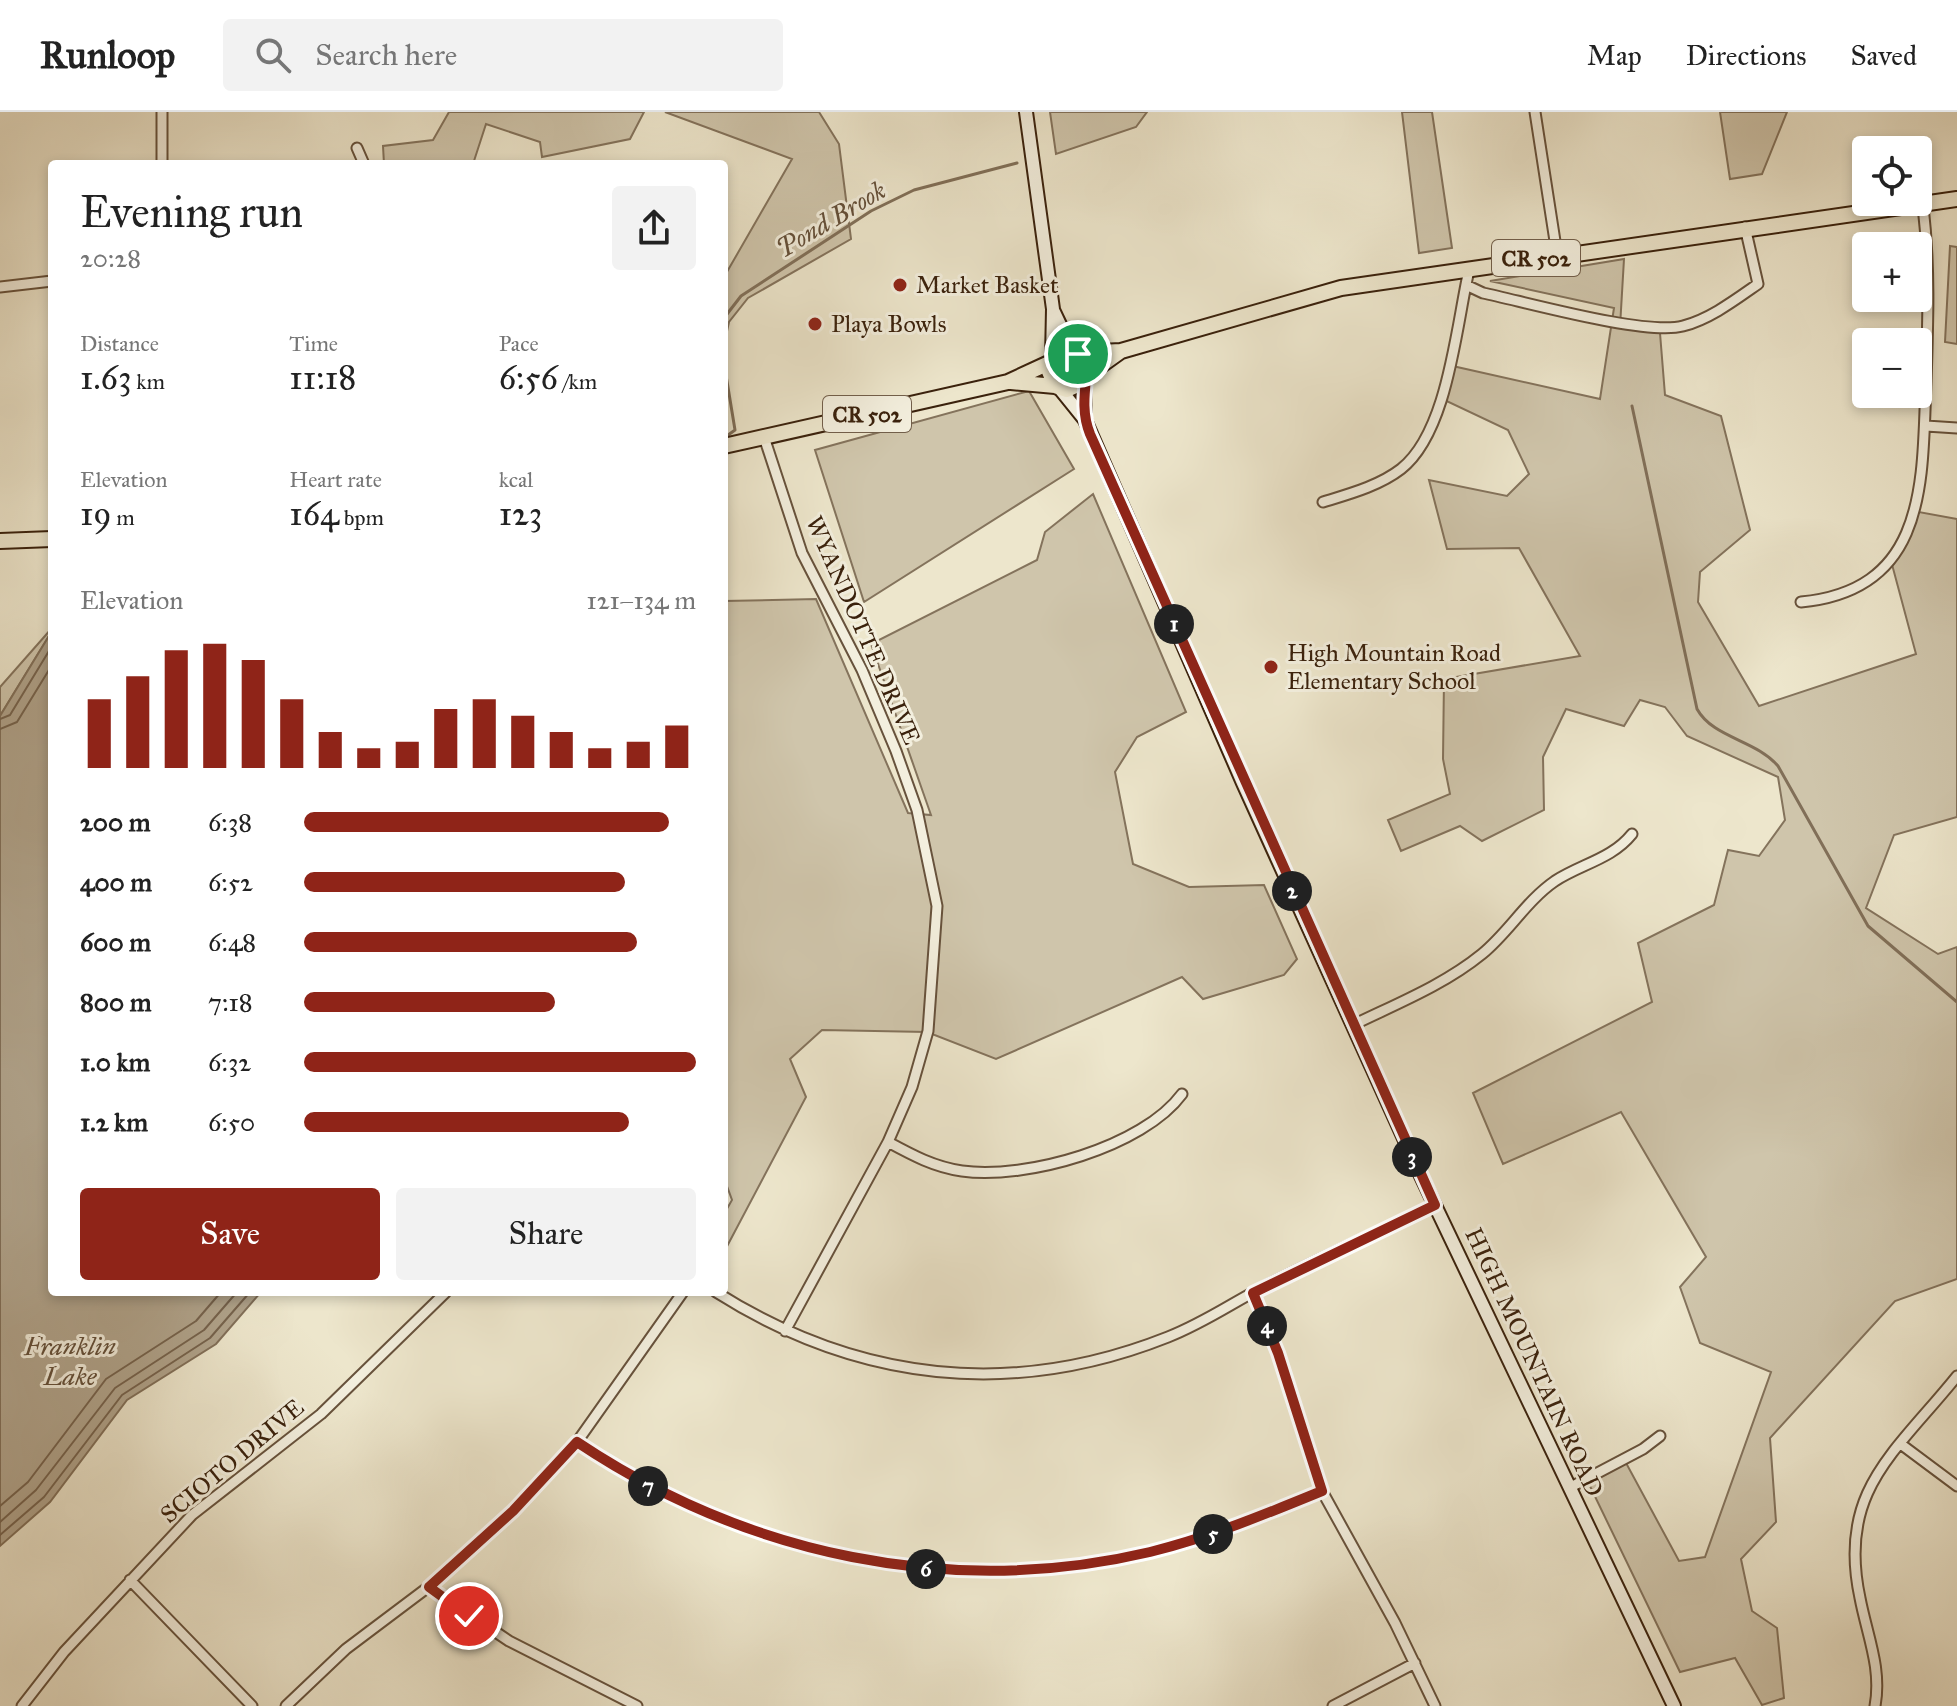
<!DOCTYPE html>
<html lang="en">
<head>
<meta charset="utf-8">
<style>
	:root { --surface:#fff; --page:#f2f2f2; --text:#222; --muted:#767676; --line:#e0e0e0; --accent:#8f2418 }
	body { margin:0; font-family:"IM FELL Great Primer",serif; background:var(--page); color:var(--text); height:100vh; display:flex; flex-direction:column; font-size:30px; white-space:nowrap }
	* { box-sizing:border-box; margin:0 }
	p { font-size:26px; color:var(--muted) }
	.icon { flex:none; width:44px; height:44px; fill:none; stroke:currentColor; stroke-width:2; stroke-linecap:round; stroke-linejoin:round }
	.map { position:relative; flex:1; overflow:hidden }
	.details { position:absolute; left:48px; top:48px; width:680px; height:1136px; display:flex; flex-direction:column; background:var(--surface); border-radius:8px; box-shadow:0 4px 12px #0003 }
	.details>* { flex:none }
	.fabs { position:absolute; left:1852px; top:24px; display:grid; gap:16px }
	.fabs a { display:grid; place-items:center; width:80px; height:80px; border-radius:8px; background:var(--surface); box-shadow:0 4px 12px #0003; font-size:40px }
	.pin { position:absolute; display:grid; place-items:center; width:68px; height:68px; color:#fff; margin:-34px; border:4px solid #fff; border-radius:50%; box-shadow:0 2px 8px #0007 }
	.km { position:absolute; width:40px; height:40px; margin:-20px; border-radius:50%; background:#222; color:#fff; font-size:22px; line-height:40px; text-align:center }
	.round { display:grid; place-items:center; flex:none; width:84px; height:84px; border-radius:8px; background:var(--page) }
	.overview { display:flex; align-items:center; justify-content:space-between; height:136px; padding:0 32px }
	h1 { font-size:44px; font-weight:600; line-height:60px }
	.figures { display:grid; grid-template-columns:repeat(3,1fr); gap:12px; height:136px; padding:8px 32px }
	.figures div { display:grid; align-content:center }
	.figures b { font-size:34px; font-weight:600 }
	.figures small { font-size:22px; font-weight:400 }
	.figures p { font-size:22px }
	.chart { height:224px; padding:16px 32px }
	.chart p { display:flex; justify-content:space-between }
	.chart svg { width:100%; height:144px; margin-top:8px; stroke:var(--accent); stroke-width:6 }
	.button { display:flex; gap:16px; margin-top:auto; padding:16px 32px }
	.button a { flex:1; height:92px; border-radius:8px; background:var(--accent); color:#fff; font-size:32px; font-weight:600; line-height:92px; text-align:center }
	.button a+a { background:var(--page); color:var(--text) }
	ul { padding:0 32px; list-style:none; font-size:26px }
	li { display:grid; grid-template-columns:128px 96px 1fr; align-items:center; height:60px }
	li i { height:20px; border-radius:10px; background:var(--accent) }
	header { display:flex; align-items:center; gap:48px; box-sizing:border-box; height:112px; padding:0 40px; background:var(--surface); border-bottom:2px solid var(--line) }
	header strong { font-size:38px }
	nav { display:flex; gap:44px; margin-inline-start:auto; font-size:28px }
	.search { width:560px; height:72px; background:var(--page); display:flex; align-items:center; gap:20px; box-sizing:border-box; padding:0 28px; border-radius:8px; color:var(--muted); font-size:30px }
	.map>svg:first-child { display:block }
</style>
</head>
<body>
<header>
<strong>Runloop</strong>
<div class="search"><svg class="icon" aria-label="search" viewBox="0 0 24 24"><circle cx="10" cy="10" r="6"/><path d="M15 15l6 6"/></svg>Search here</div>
<nav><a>Map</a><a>Directions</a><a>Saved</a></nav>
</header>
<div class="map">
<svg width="1957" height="1594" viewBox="0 0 1957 1594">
	<rect width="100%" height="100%" fill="#ede6cc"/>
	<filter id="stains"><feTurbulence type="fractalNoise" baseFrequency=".0025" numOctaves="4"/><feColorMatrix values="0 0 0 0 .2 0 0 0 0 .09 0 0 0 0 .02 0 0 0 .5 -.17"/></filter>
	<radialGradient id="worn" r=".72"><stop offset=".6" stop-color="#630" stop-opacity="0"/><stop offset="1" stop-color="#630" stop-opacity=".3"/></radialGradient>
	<!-- green -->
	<path fill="#cfc5ab" stroke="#84735c" stroke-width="2" d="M449,0H644L630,27L542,45L540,30L486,12L473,52H384L383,34L433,28Z
		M665,0H819L839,32L851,127L748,186L729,210L724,233V165L792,47Z
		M1050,0H1147L1136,15L1056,42Z
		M1402,0H1432L1452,136L1419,141Z
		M1720,0H1787L1762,62L1730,67Z
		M1950,134L1957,135V232L1945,230Z
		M1624,147L1620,215L1660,221L1665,283L1721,304L1750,418L1700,460L1698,490L1759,594L1916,542L1890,445L1919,400L1957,407V705L1894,723L1866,796L1938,842L1957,835V1167L1895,1189L1770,1326L1776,1410L1741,1447L1752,1499L1777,1516L1784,1586L1762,1593L1735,1546L1680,1560L1587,1368L1625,1349L1679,1449L1705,1445L1771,1260L1700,1231L1680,1175L1706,1145L1621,1000L1503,1052L1473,981L1652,890L1638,831L1714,793L1728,738L1759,744L1785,708L1778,665L1687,624L1665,595L1640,588L1624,614L1566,597L1543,645L1544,698L1482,729L1460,714L1401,739L1388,708L1450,682L1443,647L1444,567L1580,544L1519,436L1447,437L1429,368L1507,384L1529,362L1508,318L1438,285L1448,253L1600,287L1614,196L1490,169Z
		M1029,279L1074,357L864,490L815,338Z
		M1093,382L1186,600L1137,625L1115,660L1133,752L1189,775L1264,773L1297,847L1284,863L1203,887L1182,865L996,947L927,920L822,918L790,947L806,985L724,1140V1102L732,1088L724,1066V489L816,487L908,701L931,703L871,532L1037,448L1045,420Z
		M52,516V519L0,604V575Z"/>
	<!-- water -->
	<path fill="#b0a38b" stroke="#816f58" stroke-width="2" d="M52,519V1180H261L216,1232L127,1288L50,1390L0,1434V604Z"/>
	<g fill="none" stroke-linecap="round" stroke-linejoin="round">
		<!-- shore -->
		<path stroke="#75624c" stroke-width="2" d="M0,607L10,603L52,534
			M0,617L17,610L52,553
			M0,1394L28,1370L106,1267L196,1209L221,1180
			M0,1410L36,1378L115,1276L204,1218L237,1180
			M0,1423L44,1385L122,1283L210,1226L250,1180"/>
		<!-- stream -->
		<path stroke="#816f58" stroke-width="3" d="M724,206L741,184L871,99L914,78L1017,51
			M724,251L735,318L724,326
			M1632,294L1697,597C1713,626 1756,628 1778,654L1868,814L1957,890"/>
		<!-- minor casing -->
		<g stroke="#67523c" stroke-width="13">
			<path id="minor" d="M162,0V52
				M1535,0L1557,142
				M357,36L364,52
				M1466,173L1483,181C1526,190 1646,224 1683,214C1710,207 1735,188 1758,172L1745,115
				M0,175L52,169
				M1926,314L1957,316
				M764,325L802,441L862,558L896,639L917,698L937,794L928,919L912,975L888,1030L785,1219
				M1323,390C1349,382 1379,374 1401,357C1448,320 1456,215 1469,158
				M1801,490C1929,478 1922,367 1926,270C1928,210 1930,154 1923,94
				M1353,913C1396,892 1444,873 1482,842C1509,820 1526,789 1555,769C1581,752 1612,747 1632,722
				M888,1030C912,1043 934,1055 962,1059C1026,1068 1143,1035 1182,982
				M716,1180C858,1270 1012,1287 1168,1225C1204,1211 1232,1191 1265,1174C1321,1146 1378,1120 1435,1093
				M1253,1181L1278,1241L1322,1379L1395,1511L1435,1594
				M577,1330C746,1443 950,1487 1150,1440C1210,1426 1266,1402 1322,1379
				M1902,1333L1957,1374
				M1569,1376L1643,1337L1660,1324
				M130,1468L252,1594
				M429,1475L509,1529L637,1594
				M22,1594L64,1540L192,1403L321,1302L446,1180
				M286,1594L346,1537L435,1470L513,1399L577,1330L683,1180
				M1333,1594L1415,1551
				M1875,1594C1882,1556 1867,1523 1860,1486C1837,1379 1895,1341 1957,1264"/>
		</g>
		<!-- secondary casing -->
		<g stroke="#3a210c" stroke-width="16">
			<path id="secondary" d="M1026,0L1053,197L1052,246
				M1054,200L1073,240
				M1084,270L1085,308
				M1060,277L1085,308L1243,671L1421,1064L1674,1594"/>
		</g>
		<!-- primary casing -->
		<g stroke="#3a210c" stroke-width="18">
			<path id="primary" d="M1078,242L1087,257L1084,270L1067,278L1055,274L1048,257L1057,242L1121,239L1341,176L1957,87
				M1086,264L1121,239
				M1011,270L1055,274
				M724,334L1008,270L1049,251
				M0,429L52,427"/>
		</g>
		<!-- minor -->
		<use href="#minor" stroke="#f3efde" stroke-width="9"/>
		<!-- secondary -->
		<use href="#secondary" stroke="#f3efde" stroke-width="12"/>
		<!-- primary -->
		<use href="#primary" stroke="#ede6cc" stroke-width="14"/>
	</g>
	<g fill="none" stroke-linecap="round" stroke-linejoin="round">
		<!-- route casing -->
		<g stroke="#fff" stroke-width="16">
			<path id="route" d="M469,1504L429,1475L513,1399L577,1330C746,1443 951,1487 1150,1440C1210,1425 1266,1402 1322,1379L1278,1241L1253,1181L1435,1093L1090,322C1081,300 1085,279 1087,257L1078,242"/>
		</g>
		<!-- route -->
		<use href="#route" stroke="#8f2418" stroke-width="10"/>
	</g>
	<!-- markers -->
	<g fill="#8f2418" stroke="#f3efde" stroke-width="3">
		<circle cx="900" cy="173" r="8"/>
		<circle cx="815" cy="212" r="8"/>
		<circle cx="1271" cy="555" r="8"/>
	</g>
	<g text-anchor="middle" stroke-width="6" stroke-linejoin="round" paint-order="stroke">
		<!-- shield labels -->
		<g fill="#f3efde" stroke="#725f4b" stroke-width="2">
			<rect x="1492" y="128" width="88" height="36" rx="6"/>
			<rect x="823" y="284" width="88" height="36" rx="6"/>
		</g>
		<g font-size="22" font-weight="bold" fill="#3a210c">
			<text x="1536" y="154">CR 502</text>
			<text x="867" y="310">CR 502</text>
		</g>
		<!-- poi labels -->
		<g font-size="24" fill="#3a210c" stroke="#f3efde" text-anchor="start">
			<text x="916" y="181">Market Basket</text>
			<text x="831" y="220">Playa Bowls</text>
			<text x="1287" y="549">High Mountain Road<tspan x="1287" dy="28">Elementary School</tspan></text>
		</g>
		<!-- street labels -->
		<g font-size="24" fill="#3a210c" stroke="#f3efde">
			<text transform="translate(863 518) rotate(66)" y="8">WYANDOTTE DRIVE</text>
			<text transform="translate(1534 1250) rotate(65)" y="8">HIGH MOUNTAIN ROAD</text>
			<text transform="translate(232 1349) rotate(-40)" y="8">SCIOTO DRIVE</text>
		</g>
		<!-- water labels -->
		<g font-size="26" font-style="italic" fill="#634e38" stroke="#f3efde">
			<text transform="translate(831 107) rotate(-31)" y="9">Pond Brook</text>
			<text x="70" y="1243">Franklin<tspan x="70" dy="30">Lake</tspan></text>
		</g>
	</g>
	<rect width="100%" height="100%" filter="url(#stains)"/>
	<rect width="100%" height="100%" fill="url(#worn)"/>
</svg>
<div class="fabs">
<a><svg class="icon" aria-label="locate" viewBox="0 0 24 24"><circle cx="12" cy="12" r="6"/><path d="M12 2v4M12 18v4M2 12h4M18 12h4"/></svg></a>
<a>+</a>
<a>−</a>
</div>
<div class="pin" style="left:1078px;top:242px;background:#1e9e55"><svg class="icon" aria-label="arrive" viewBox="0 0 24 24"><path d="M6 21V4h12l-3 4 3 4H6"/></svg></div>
<div class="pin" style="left:469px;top:1504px;background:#d93025"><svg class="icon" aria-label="check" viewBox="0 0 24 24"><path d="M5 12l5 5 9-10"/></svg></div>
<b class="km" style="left:1174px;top:512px">1</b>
<b class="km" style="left:1292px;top:779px">2</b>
<b class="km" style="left:1412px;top:1045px">3</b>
<b class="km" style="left:1267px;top:1214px">4</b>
<b class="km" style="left:1213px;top:1422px">5</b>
<b class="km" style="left:926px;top:1457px">6</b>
<b class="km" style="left:648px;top:1374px">7</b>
<section class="details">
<div class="overview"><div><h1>Evening run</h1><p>20:28</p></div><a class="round"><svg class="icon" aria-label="share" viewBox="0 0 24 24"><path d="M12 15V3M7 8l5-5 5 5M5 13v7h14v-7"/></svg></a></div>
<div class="figures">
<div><p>Distance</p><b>1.63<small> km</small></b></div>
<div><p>Time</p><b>11:18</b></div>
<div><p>Pace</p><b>6:56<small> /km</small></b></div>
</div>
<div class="figures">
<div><p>Elevation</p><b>19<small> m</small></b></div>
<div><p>Heart rate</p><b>164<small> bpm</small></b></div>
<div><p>kcal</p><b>123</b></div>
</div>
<div class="chart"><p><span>Elevation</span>121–134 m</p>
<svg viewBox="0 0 160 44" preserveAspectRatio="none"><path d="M5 44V23M15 44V16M25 44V8M35 44V6M45 44V11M55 44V23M65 44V33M75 44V38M85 44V36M95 44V26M105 44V23M115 44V28M125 44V33M135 44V38M145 44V36M155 44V31"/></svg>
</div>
<ul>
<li><b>200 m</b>6:38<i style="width:93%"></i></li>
<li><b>400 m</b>6:52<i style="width:82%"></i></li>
<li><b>600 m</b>6:48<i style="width:85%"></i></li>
<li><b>800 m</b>7:18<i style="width:64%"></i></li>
<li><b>1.0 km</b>6:32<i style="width:100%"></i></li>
<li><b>1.2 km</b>6:50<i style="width:83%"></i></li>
</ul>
<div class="button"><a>Save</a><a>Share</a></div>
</section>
</div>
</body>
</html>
